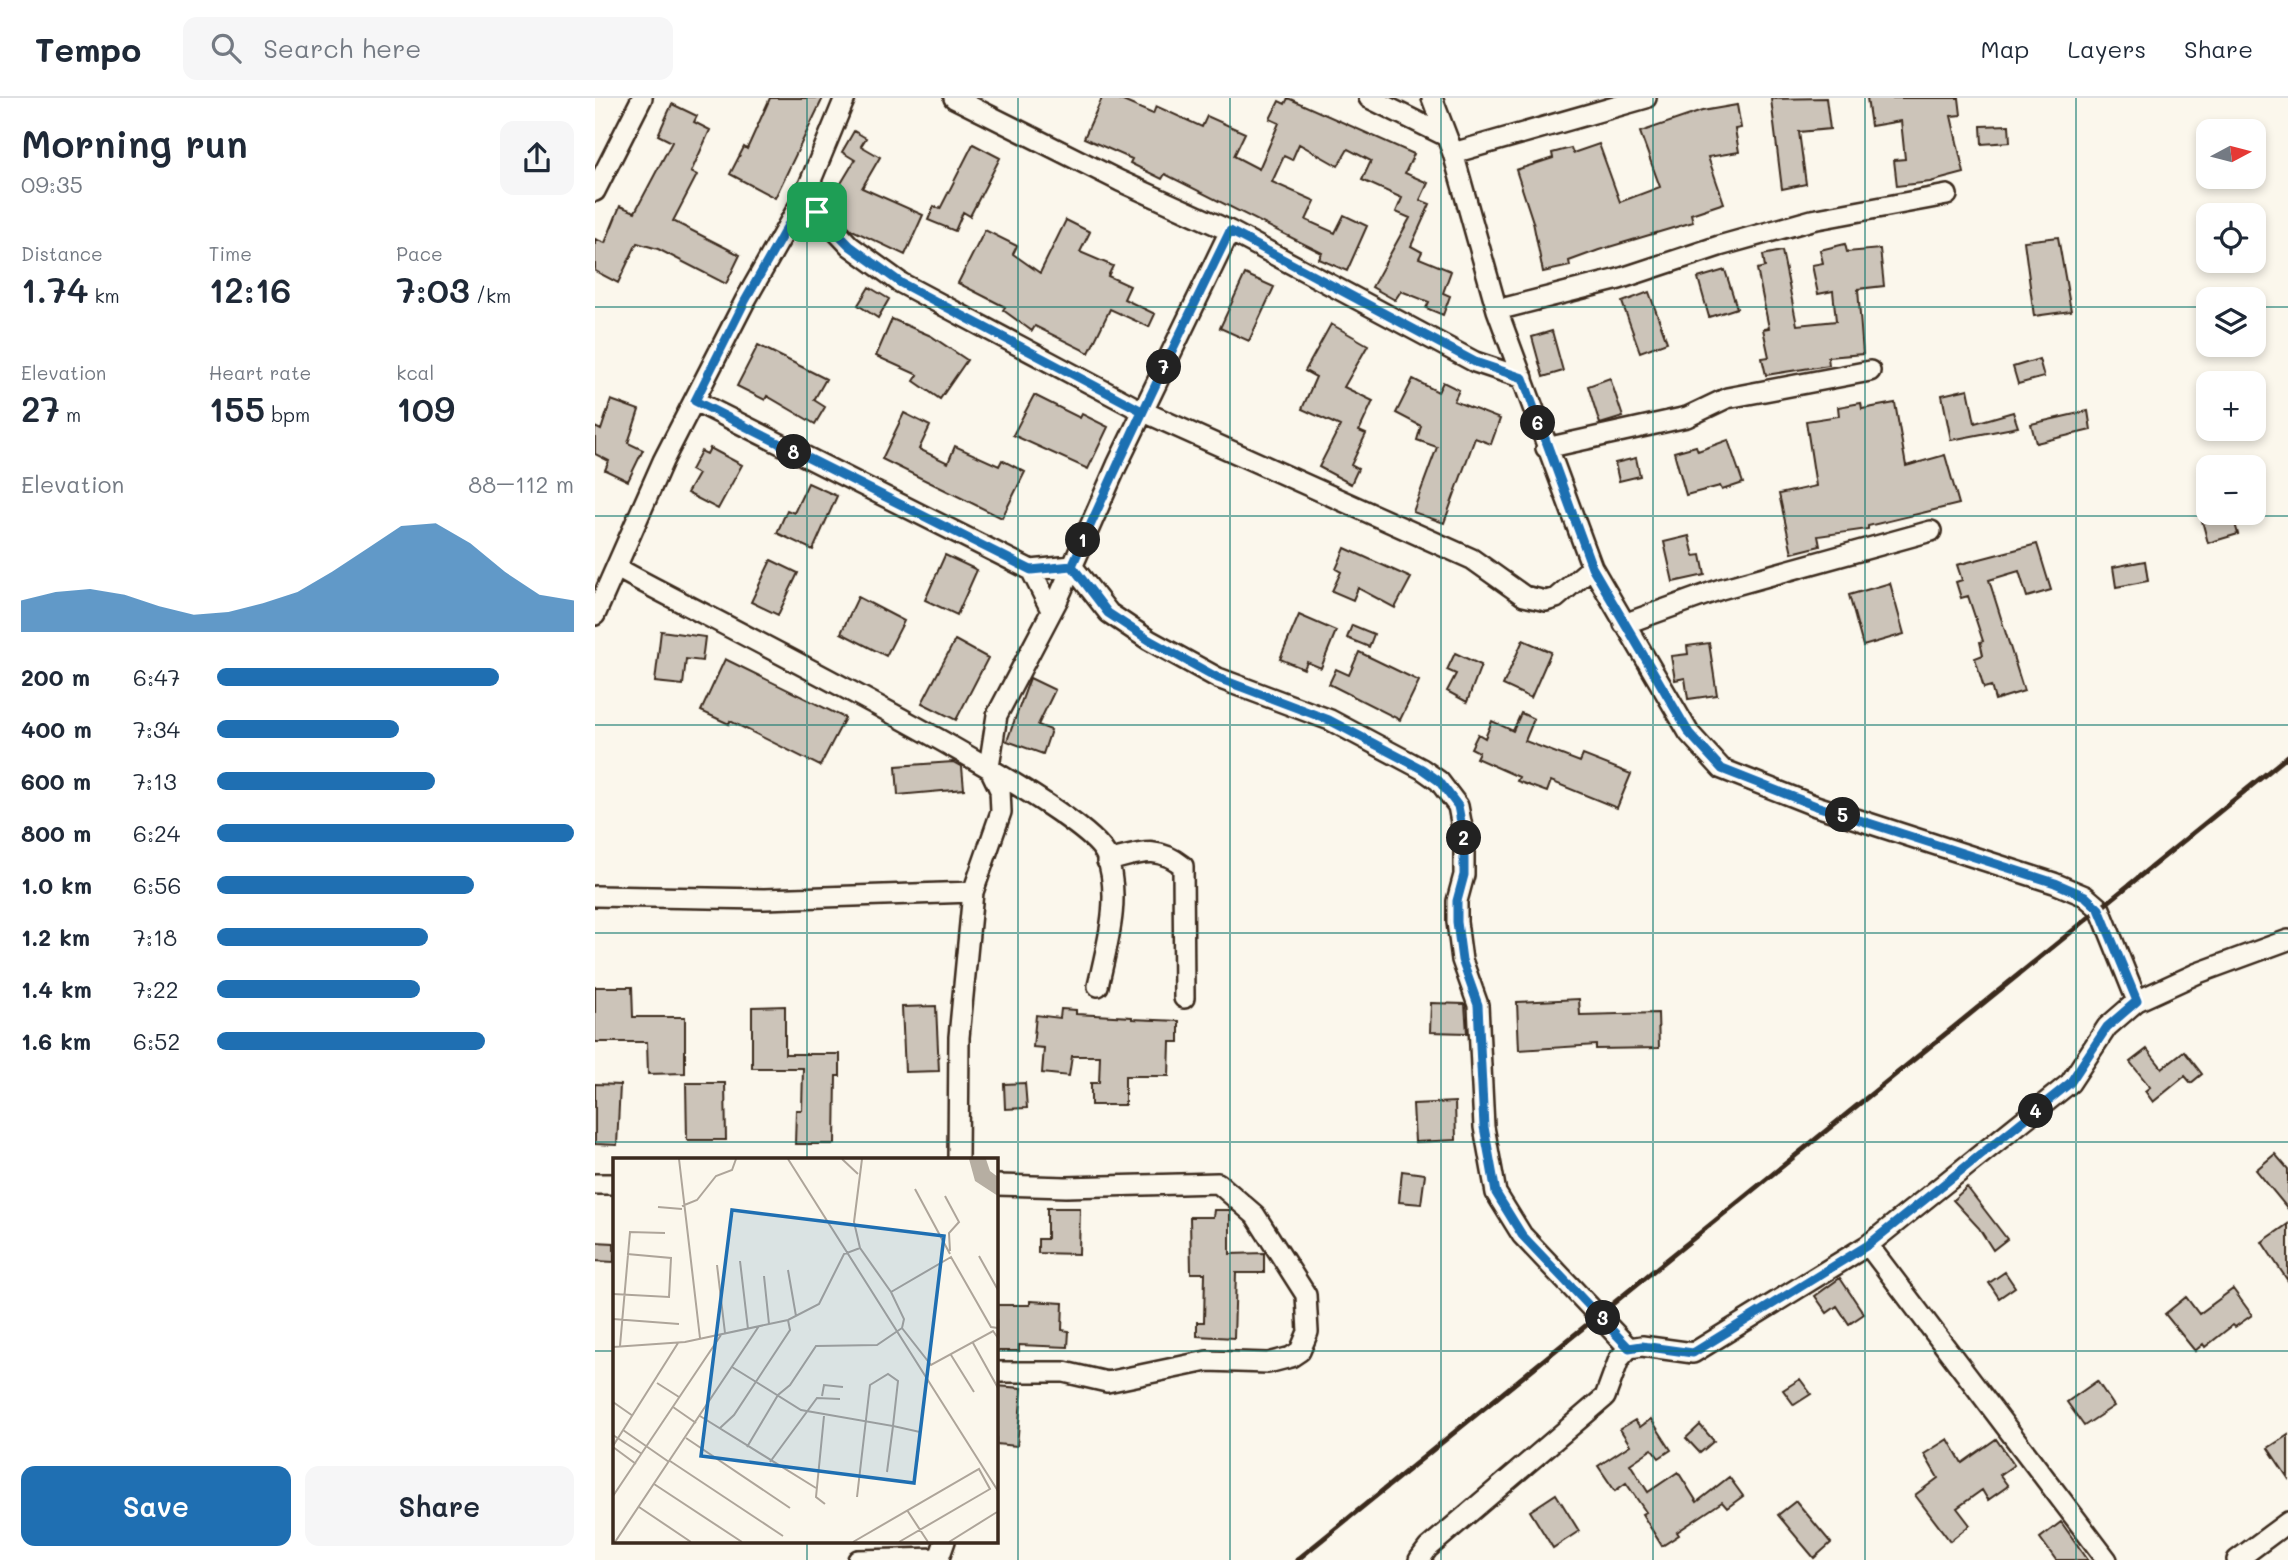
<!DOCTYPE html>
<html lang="en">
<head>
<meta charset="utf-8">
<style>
	:root { --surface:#fff; --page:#f6f6f7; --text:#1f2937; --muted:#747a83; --line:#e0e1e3; --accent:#1f6fb2 }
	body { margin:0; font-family:Mali,sans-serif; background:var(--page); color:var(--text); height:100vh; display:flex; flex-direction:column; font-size:26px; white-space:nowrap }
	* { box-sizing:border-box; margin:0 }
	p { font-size:23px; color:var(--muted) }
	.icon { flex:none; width:38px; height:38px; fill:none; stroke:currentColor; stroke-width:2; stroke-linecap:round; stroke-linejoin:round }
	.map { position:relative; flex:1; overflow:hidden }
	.side { display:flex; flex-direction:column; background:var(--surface); width:595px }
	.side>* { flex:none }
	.needle { width:46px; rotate:83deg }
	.buttons { position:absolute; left:1601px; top:21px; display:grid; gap:14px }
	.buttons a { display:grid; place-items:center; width:70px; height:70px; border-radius:14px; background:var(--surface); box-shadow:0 4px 10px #0003; font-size:35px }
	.pin { position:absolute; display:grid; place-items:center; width:60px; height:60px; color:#fff; margin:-30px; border-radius:14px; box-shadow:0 4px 10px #0006 }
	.km { position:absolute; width:35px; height:35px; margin:-18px; border-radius:50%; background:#222; color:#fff; font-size:19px; line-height:35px; text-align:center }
	.round { display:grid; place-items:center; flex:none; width:74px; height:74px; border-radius:14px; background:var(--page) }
	.head { display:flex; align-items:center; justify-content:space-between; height:119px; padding:0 21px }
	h1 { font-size:38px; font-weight:600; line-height:52px }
	.figures { display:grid; grid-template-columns:repeat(3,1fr); gap:10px; height:119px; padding:7px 21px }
	.figures div { display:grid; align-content:center }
	.figures b { font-size:35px; font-weight:600 }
	.figures small { font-size:19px; font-weight:400 }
	.figures p { font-size:19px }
	.chart { height:196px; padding:14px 21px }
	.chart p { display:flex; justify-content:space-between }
	.chart svg { width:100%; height:126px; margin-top:7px; fill:var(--accent); opacity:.7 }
	.action { display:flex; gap:14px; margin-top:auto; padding:14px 21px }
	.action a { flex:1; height:80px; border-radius:14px; background:var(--accent); color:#fff; font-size:28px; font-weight:600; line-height:80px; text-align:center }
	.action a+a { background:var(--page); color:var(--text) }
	ul { padding:0 21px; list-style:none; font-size:23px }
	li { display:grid; grid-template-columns:112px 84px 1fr; align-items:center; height:52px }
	li i { height:18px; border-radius:9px; background:var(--accent) }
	header { display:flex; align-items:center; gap:42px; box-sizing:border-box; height:98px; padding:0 35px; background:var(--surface); border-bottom:2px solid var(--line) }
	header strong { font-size:33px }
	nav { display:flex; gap:38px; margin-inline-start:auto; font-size:24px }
	.search { width:490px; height:63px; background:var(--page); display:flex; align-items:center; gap:18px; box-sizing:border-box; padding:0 24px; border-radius:14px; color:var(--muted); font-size:26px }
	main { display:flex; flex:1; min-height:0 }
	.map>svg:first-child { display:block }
</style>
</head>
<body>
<header>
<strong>Tempo</strong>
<div class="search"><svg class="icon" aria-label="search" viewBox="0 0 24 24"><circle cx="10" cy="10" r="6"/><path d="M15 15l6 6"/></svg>Search here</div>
<nav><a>Map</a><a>Layers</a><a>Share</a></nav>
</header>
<main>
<section class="side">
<div class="head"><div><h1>Morning run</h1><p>09:35</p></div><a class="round"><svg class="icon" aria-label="share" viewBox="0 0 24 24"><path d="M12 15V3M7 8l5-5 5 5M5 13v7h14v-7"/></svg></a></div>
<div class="figures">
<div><p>Distance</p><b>1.74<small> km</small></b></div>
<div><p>Time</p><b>12:16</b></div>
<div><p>Pace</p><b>7:03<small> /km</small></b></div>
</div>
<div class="figures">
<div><p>Elevation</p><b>27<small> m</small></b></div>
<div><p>Heart rate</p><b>155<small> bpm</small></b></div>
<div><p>kcal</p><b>109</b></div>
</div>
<div class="chart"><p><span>Elevation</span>88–112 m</p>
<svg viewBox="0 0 160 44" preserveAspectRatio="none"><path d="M0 44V33L10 30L20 29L30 31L40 35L50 38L60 37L70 34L80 30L90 23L100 15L110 7L120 6L130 13L140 23L150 31L160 33V44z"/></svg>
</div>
<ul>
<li><b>200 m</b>6:47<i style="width:79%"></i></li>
<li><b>400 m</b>7:34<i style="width:51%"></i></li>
<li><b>600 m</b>7:13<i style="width:61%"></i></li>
<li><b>800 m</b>6:24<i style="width:100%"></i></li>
<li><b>1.0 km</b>6:56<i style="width:72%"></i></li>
<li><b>1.2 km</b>7:18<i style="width:59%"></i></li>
<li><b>1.4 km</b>7:22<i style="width:57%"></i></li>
<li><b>1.6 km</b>6:52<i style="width:75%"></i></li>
</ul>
<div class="action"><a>Save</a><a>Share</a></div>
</section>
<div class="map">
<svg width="1693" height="1462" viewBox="0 0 1693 1462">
	<rect width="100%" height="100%" fill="#fbf7ec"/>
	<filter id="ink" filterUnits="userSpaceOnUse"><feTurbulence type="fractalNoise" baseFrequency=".0143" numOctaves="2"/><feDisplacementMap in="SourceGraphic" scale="14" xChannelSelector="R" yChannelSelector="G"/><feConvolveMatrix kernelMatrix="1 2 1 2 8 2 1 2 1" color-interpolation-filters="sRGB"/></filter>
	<g filter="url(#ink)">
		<!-- building -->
		<path fill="#ccc4b9" stroke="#3b2a1e" stroke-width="2" d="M175,0H228L180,100L135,76L149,49L152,51Z
			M507,0H521L558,16L561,8L607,29L612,18L650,35L639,58L664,71L684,25L675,21L684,3L690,6L693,0L819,56L810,75L833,85L825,102L835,106L816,148L827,154L824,160L856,173L848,195L855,198L848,217L831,210L834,204L806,193L800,202L777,189L815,120L801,114L807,100L767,82L776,63L753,51L743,68L704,46L697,62L689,58L677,84L720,103L711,122L740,135L749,117L772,128L752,173L724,161L727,155L570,76L567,81L535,65L537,61L489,40Z
			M1231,0L1235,31L1204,34L1211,86L1187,91L1176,1Z
			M1272,0H1364L1366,17L1356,18L1369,75L1335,84L1302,88L1299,62L1310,61L1306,23L1276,28Z
			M77,6L102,18L99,24L115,32L96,74L102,77L78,123L145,157L131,186L63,151L42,145L23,185L0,173V141L10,145L25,108L40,114L77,44L63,37Z
			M1142,7L1146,30L1140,31L1144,54L1113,59L1129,105L1096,116L1098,124L1004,152L974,163L975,168L948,174L938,124L921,72L958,60L957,55L976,50L978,55L1004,46L1025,104L1065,89L1045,34L1107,13Z
			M1414,27L1415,44L1387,46L1386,28Z
			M259,33L271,40L266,48L285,59L267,90L328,117L310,157L257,132L233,107L260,62L247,54Z
			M378,46L405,60L375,118L368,114L360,133L333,122L339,108L345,111Z
			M471,122L495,134L485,154L518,168L513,178L535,188L529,201L560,216L554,229L515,211L494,255L440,228L437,233L408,212L410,209L363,185L390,132L422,148L418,156L445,175Z
			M1463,139L1476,213L1439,218L1429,143Z
			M1250,146L1252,154L1285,151L1289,188L1263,191L1268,256L1233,259L1234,267L1171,277L1167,260L1174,259L1168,231L1174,230L1162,171L1170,169L1168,157L1187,153L1202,227L1241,223L1238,193L1223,196L1217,167L1228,165L1225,152Z
			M1130,172L1142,210L1114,219L1103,180Z
			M650,176L679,189L654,243L625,230Z
			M274,189L294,201L283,220L263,207Z
			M1054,194L1072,244L1045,254L1027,204Z
			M297,221L336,238L372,262L345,301L319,283L323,277L281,258Z
			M736,226L773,247L749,289L778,303L764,333L771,336L756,367L763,371L756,386L724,369L745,328L707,311L721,279L710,273Z
			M957,233L968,273L948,279L937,239Z
			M163,247L231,281L219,302L230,309L220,326L172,298L170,302L142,288Z
			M1444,261L1449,279L1423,286L1418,269Z
			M1015,280L1028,319L1005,326L993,288Z
			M818,281L843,294L848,284L864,292L859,303L905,321L896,346L880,340L849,425L818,414L842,349L822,342L826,328L801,315Z
			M1373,291L1380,325L1418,314L1423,329L1356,342L1347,297Z
			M439,297L485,320L487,316L513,329L493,371L418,337Z
			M16,302L44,312L33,345L48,352L33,383L10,372L14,363L0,356V329L6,332Z
			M1266,305L1267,311L1300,305L1311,368L1350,357L1364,406L1273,428V431L1223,438L1225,448L1197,455L1184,396L1221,388L1211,323L1244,318L1243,309Z
			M1493,313L1496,332L1441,345L1436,326Z
			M309,315L335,328L324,351L353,365L360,348L404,368L407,362L430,374L407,420L287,361Z
			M1133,342L1148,385L1127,392L1125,388L1091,397L1079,354L1101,348L1103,353Z
			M115,350L147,367L123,411L92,395L103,376L96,372L106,353L112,356Z
			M1041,360L1045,378L1024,383L1020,365Z
			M213,385L242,398L218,452L182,435L192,412L199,415Z
			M1605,415H1637L1643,436L1613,445Z
			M1094,438L1099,458L1106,457L1110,477L1078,484L1069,444Z
			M1442,446L1456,492L1432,499L1424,473L1394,482L1429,593L1400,602L1396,588L1389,590L1380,560L1388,557L1385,544L1388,543L1373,498L1366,500L1361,484L1367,482L1362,467Z
			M750,450L816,480L800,510L763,490L758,502L737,493L746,474L741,471Z
			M350,457L382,472L362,517L330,502Z
			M176,462L203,475L183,517L156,504Z
			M1550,463L1553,483L1521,489L1518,469Z
			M1295,485L1309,536L1268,548L1254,497Z
			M263,499L309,523L291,558L246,535Z
			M704,517L741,533L726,570L712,564L709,571L685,561Z
			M757,527L779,536L774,549L752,540Z
			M66,533L110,539L107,563L91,561L88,587L60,584Z
			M360,542L393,560L361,622L327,605Z
			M928,542L956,554L936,600L908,587Z
			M1114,545L1122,597L1093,601L1090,580L1080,582L1076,558L1093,556L1092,548Z
			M764,554L824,583L805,622L734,586L741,571L754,577Z
			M860,555L886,567L872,604L852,593L861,576L852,572Z
			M130,561L250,620L225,668L135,623L134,626L106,613Z
			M435,580L460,592L443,627L456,632L448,656L412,643Z
			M926,615L939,621L930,643L985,664L988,657L1036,676L1022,710L956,683L952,694L922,683L924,679L881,660L884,654L876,650L883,636L890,640L897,623L918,633Z
			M358,664L367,669L369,691L303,697L301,668Z
			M0,889H37L38,919H90V975L53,976L52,944H0Z
			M984,901L985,917L1063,915L1064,950L1001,951V947L924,952L922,904Z
			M836,905L870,906L872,935L835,934Z
			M190,908V956H245V978H241L240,1046H200L201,1012H207L208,970H157V909Z
			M341,908L344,973L310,974L307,909Z
			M466,911L481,912V916L537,919V921L584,923V944H575L574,978H530V1007H496V985H504L505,958H477L474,978L447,975L449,950L438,949L441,917L465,920Z
			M1552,951L1567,970L1589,953L1607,976L1596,985L1590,978L1558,1004L1550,993L1555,989L1535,964Z
			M91,985H130L131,1042H92Z
			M430,985L432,1010L410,1011L409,986Z
			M0,986L25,987L22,1047L0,1046Z
			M860,1004L861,1042L820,1044L818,1006Z
			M1680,1056L1693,1071V1111L1661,1072Z
			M807,1073L830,1076L826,1106L804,1104Z
			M1372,1089L1412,1141L1398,1152L1384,1130L1358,1102Z
			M452,1110H485L484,1156L443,1155V1141H452Z
			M619,1112H635V1156L669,1155V1175H641L639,1240L602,1238V1224H609L610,1175H596L595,1119H618Z
			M1693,1126V1183L1667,1144Z
			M0,1144L19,1145V1164L0,1163Z
			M1410,1174L1420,1189L1404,1200L1394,1185Z
			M1245,1180L1269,1216L1254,1226L1242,1208L1232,1215L1220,1198Z
			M1638,1191L1657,1217L1640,1229L1638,1227L1610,1249L1608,1246L1600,1253L1570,1216L1591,1199L1604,1216Z
			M435,1203L468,1205L467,1232L474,1233L473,1249L424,1247V1253H401V1207H435Z
			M1205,1281L1216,1296L1199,1307L1188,1292Z
			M1502,1283L1519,1308L1489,1328L1472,1304Z
			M401,1288L427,1290L422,1348L401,1346Z
			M1056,1321L1076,1352L1064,1360L1057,1351L1035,1366L1053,1394L1083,1374L1102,1404L1134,1379L1148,1398L1132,1410L1127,1404L1082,1434L1084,1437L1067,1448L1047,1416L1051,1414L1031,1385L1020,1393L1003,1368L1035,1347L1025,1331L1040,1322L1045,1329Z
			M1105,1327L1119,1343L1105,1355L1091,1340Z
			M1693,1337V1380L1673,1350Z
			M1353,1341L1367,1365L1401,1341L1419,1367L1405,1377L1413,1388L1393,1402L1387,1392L1362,1410L1375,1427L1355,1443L1320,1397L1343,1380L1329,1356Z
			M961,1396L984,1433L958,1450L935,1413Z
			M1201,1403L1236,1445L1219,1460L1183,1417Z
			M1466,1424L1493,1462H1461L1445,1440Z"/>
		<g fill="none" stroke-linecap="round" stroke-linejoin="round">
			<!-- minor casing -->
			<g stroke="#3b2a1e" stroke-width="24">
				<path id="minor" d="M359,0L525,83L635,133L880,264L928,280
					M774,0L851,38
					M837,0L858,55L902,212L997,469L1094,635L1127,671L1221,708L1459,785L1490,798L1505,811L1542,903L1512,929L1475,985L1273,1147L1512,1462
					M858,55L1051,0
					M0,93L47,0
					M209,99L255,148L306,185L547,313L877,461L929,498L951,503L961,500L997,469
					M902,212L1024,181L1124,148L1217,122L1352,97
					M100,303L436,472L477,468L514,515L554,542L623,580L735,622L827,671L844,683L863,708L869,740V777L862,803V824L867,862L883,907L889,1029L901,1095L927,1137L1034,1250
					M951,350L1092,319L1132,300L1275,273
					M22,470C96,512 489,704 511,757C527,798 512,847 503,888
					M436,472L456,512
					M0,517L68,363L150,203L209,99L250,0
					M1029,526L1126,491L1336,433
					M512,763C544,756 561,746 588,768L589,900
					M0,798L169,801L378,794
					M1542,903L1603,875L1693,842
					M363,1061L364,939L378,794L406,714L405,692L394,669L402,617L463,501L522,367L635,133
					M0,1086H19
					M401,1087L471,1089L623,1085L660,1117L711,1197L713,1234L705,1253L696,1259L673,1265L612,1263L512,1284L469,1274H401
					M263,1462L344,1460L350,1443
					M824,1462L833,1450L1010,1299L1024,1261L1034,1250L1047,1248L1098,1255L1273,1147
					M1642,1462L1693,1424"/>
			</g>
			<!-- minor -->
			<use href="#minor" stroke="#fbf7ec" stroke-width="19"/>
			<!-- rail -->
			<path stroke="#3b2a1e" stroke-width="5" d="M702,1462L1693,658"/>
		</g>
	</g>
	<g fill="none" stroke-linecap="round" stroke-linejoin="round" filter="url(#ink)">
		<!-- route casing -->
		<g stroke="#fff" stroke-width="14">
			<path id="route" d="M222,114L255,148L306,185L547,313L477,468L513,515L554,542L623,580L734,622L827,671L844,683L863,708L869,740V777L862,803V824L867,862L883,907L889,1029L901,1095L927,1137L1034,1250L1047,1248L1098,1255L1273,1147L1475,985L1512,929L1542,903L1504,811L1490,798L1460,785L1221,708L1127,671L1094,635L997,469L928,280L880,264L635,133C581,244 527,355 477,468L436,472L100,303L150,203L209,99L222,114"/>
		</g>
		<!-- route -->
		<use href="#route" stroke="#1f6fb2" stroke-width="9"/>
	</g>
	<!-- grid -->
	<path fill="none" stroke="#0f766e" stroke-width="2" stroke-opacity="0.55" d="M212,0V1061M423,0V1462M635,0V1462M846,0V1462M1058,0V1462M1270,0V1462M1481,0V1462M0,209H1614M1659,209H1693M0,418H1693M0,627H1693M0,835H1693M0,1044H1693M0,1253H19M401,1253H1693M212,1443V1462"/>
	<!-- overview -->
	<g transform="translate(18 1060)">
		<rect width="385" height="385" fill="#fbf7ec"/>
		<path d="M356,1H373L377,13L385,19V38L362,23Z" fill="#b6aea2"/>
		<path fill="none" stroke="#aea59a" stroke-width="2" d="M66,1L87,180M175,1L385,333M229,1L245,16M302,31L337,96M332,38L346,64L336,75L337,93M69,48L84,42L103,18L119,12L123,1M45,49L69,51M247,90L241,64L249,1M366,98L385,132M127,103L135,171M104,107L112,175M175,112L183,158M151,118L156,166M278,134L291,161L289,170L318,207L380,173L385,180M0,136L56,139L58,100L14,96M0,161L66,166M360,185L385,230M7,188L17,74L52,75M0,189L72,184L175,162L206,146L231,96L247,90L278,134L338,99L378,169L385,170M338,197L361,234M119,209L188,252L280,268L274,314M44,225L66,239M209,238L211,227L230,229M0,244L20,258M60,249L83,265M87,258L203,330M211,258L203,339L212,346M107,270L121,257L177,172L175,162M10,272L56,304M0,277L29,296M73,280L177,350M0,288L65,185M0,289L23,306M134,289L165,237L177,227L203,188L264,187L289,170M57,303L170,378M157,304L204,240L227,241M41,326L129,384M0,338L108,177M244,339L257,227L275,216L285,223L280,268L307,274L304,305M26,349L78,384M294,352L315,384M2,384L146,168M240,384L366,311L377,331L286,384M336,384L384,354"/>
		<path fill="#1f6fb2" fill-opacity="0.15" stroke="#1f6fb2" stroke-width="3.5" d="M119,52L331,78L301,325L88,298Z"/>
		<rect width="385" height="385" fill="none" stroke="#3b2a1e" stroke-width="3.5"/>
	</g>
</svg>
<div class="buttons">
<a><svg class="needle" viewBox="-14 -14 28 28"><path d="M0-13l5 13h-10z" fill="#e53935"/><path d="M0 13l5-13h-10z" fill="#747a83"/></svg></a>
<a><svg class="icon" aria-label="locate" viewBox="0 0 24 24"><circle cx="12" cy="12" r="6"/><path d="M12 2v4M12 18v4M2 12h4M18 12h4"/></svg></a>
<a><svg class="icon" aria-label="layers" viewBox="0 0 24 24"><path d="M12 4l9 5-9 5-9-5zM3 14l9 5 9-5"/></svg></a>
<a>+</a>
<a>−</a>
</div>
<div class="pin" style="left:222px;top:114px;background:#1e9e55"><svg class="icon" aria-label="arrive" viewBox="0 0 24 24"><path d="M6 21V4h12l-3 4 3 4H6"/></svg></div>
<b class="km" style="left:488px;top:442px">1</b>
<b class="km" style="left:869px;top:740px">2</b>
<b class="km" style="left:1008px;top:1220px">3</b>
<b class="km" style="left:1441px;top:1013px">4</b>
<b class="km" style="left:1248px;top:717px">5</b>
<b class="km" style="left:943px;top:325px">6</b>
<b class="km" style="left:569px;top:269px">7</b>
<b class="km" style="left:199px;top:354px">8</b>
</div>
</main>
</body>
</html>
